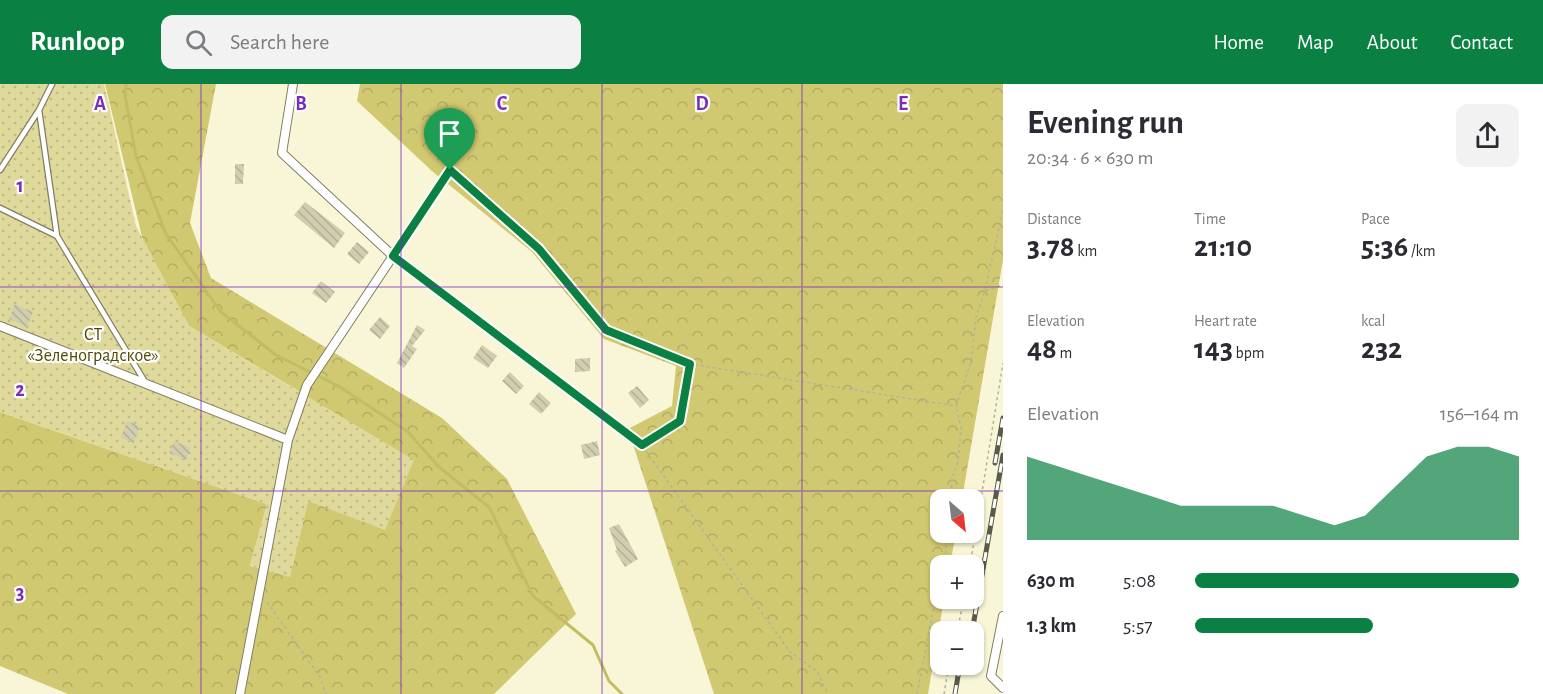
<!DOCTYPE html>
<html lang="en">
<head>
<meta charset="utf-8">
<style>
	:root { --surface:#fff; --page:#f2f2f3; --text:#2b2b33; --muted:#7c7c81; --accent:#0b8043 }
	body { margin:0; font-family:"Alegreya Sans",sans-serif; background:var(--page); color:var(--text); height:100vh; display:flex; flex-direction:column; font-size:22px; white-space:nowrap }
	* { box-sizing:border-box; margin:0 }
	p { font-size:20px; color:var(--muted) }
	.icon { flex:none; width:33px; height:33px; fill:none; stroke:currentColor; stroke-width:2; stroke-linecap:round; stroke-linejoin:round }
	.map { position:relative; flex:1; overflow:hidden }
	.side { display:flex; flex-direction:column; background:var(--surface); width:540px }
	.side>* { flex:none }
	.needle { width:39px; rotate:152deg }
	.buttons { position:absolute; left:930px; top:405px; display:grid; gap:12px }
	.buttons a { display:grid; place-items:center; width:54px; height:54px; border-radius:12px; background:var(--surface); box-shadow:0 2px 4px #0004; font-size:30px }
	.pin { position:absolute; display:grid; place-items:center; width:51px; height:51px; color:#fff; margin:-62px -26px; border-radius:50% 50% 50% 0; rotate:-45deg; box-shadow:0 0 6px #0007 }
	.pin .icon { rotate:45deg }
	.round { display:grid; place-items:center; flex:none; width:63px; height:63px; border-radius:12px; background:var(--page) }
	.overview { display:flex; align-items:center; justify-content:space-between; height:102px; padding:0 24px }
	h1 { font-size:33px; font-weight:700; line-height:45px }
	.stats { display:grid; grid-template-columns:repeat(3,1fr); gap:9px; height:102px; padding:6px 24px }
	.stats div { display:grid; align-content:center }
	.stats b { font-size:30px; font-weight:700 }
	.stats small { font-size:16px; font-weight:400 }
	.stats p { font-size:16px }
	.chart { height:168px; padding:12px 24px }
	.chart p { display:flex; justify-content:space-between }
	.chart svg { width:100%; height:108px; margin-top:6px; fill:var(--accent); opacity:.7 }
	ul { padding:0 24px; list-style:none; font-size:20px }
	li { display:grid; grid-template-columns:96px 72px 1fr; align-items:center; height:45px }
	li i { height:15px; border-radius:8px; background:var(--accent) }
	header { display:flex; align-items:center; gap:36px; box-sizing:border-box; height:84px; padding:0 30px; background:var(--accent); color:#fff }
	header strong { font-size:28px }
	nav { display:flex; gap:33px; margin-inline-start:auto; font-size:21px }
	.search { width:420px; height:54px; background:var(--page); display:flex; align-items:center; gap:15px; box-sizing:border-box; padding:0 21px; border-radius:12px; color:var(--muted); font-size:22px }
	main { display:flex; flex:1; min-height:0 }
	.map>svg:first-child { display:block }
</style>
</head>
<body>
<header>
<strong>Runloop</strong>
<div class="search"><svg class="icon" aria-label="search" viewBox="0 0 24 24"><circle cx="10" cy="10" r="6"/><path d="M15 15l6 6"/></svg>Search here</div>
<nav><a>Home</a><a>Map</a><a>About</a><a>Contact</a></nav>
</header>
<main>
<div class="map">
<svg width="1003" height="610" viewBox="0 0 1003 610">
	<defs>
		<pattern id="forest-crowns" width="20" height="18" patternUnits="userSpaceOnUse" patternTransform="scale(1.5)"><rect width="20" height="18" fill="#d1c971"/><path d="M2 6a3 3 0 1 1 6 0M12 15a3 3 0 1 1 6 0" fill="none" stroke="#b3ac61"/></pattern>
		<pattern id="garden-dots" width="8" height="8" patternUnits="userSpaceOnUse" patternTransform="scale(1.5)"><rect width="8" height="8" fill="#dfda9c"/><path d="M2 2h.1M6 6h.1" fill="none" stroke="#bfbb85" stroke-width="1.8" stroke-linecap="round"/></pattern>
		<pattern id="building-back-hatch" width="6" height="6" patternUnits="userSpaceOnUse" patternTransform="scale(1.5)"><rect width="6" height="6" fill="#d0ceaf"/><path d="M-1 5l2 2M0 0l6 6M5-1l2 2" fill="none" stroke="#b2b096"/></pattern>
	</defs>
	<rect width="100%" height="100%" fill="#f8f6d6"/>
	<!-- forest -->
	<path fill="url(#forest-crowns)" d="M105,0H216L190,139L211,194L442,334L507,395L576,530L494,610H68L0,582V328L267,420L250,482L290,492L308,417L307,312L189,242L143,157Z
		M360,0H1003V176L962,415L940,416V448L956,449L950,481L940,482V514L944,515L928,610H714L628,345L672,322L676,282L604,255L532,168L432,87L357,17Z"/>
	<!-- garden -->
	<path fill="url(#garden-dots)" d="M0,0H104L136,142L189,242L414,376L385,446L308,417L290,493L250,482L267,420L0,328Z"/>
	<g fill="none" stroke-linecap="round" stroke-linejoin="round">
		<!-- stream -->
		<path stroke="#c3bc64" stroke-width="3" d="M126,0L125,12L136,72L166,150L221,228L276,271L340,303L408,348L439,383L489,423L533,512L593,561L609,597L622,610"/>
	</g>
	<!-- building -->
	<path fill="url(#building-back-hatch)" d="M235,80H244L243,100H235Z
		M305,118L345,149L334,164L294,131Z
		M357,158L369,168L359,180L347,170Z
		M321,197L335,208L326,219L312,209Z
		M15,220L33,228L27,243L9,235Z
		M380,233L390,242L380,255L369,246Z
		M417,241L425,246L412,262L417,265L404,284L397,279Z
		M482,261L497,272L488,284L473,274Z
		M590,274V287L575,288V275Z
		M510,288L524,302L516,310L502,297Z
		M637,302L649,316L640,324L628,309Z
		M539,308L551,319L541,330L529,320Z
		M127,337L140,342L134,359L121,354Z
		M174,357L191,364L186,376L169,369Z
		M597,357L600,371L584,375L581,361Z
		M619,440L638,475L625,483L615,467L617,466L609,444Z"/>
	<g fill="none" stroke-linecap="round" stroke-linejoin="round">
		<!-- lane casing -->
		<g stroke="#817f62" stroke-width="7">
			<path id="lane" d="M52,0L39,26L57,152L145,298
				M0,86L39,26
				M0,124L57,152"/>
		</g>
		<!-- street casing -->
		<g stroke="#817f62" stroke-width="10">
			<path id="street" d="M293,0L282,69L393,172L642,361
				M0,242L288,356
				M1003,532L991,592L1003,604
				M240,610L288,356L307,301L393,172"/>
		</g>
		<!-- path -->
		<path stroke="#b4b399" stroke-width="1.5" stroke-dasharray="3 3" stroke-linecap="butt" d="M398,163L450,85L539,165L606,246L690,280L956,322
			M985,206L1003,126
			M650,356L680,337L690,280
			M646,367L790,568L817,587L828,610
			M951,416L952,395L958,378L961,344L956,322L971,278L976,233L985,207L1003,201
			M944,482L948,448
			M970,482L1003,279
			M267,518L320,593L326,610
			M957,548L964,514
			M917,610L933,527L940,503
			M944,610L949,580"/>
		<!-- lane -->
		<use href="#lane" stroke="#fff" stroke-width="4.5"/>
		<!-- street -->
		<use href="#street" stroke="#fff" stroke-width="8"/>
		<!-- rail casing -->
		<g stroke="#5b5a49" stroke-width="5">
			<path id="rail" d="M995,379L1003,334
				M972,548L1003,371
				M955,610L960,580"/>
		</g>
		<!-- rail -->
		<use href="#rail" stroke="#fff" stroke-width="3" stroke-dasharray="9" stroke-linecap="butt"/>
	</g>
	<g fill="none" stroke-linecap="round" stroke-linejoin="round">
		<!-- route casing -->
		<g stroke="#fff" stroke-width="12">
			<path id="route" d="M450,86L539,165L606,246L690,280L680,337L642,361L393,172Z"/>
		</g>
		<!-- route -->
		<use href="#route" stroke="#0b8043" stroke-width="8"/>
	</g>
	<!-- grid -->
	<path fill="none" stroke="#7b2cbf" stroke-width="1.5" stroke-opacity="0.55" d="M201,0V610M401,0V610M602,0V610M802,0V610M0,203H1003M0,407H1003"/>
	<g text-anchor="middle" stroke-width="4.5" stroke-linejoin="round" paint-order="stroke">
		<!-- park labels -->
		<g font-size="18" fill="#514b02" stroke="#fff">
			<text x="93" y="256">СТ<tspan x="93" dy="21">«Зеленоградское»</tspan></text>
		</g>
	</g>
	<g font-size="20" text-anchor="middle" font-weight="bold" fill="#7b2cbf" stroke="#fff" stroke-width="4.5" stroke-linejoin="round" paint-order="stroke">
		<text x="100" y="26">A</text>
		<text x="301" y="26">B</text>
		<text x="502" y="26">C</text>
		<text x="702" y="26">D</text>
		<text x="903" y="26">E</text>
		<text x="20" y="108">1</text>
		<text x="20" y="312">2</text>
		<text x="20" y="515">3</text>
	</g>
</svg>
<div class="buttons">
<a><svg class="needle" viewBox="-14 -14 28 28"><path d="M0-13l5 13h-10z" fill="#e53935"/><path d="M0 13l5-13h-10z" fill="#7c7c81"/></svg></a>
<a>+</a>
<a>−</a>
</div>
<div class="pin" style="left:450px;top:86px;background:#1e9e55"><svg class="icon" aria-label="arrive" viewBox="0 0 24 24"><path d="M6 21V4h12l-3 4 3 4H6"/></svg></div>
</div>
<section class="side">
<div class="overview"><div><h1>Evening run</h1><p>20:34 · 6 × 630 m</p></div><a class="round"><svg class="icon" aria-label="share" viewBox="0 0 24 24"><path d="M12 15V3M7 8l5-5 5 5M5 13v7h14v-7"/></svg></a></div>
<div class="stats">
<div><p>Distance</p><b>3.78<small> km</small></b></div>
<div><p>Time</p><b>21:10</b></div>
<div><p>Pace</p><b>5:36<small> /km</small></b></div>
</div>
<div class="stats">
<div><p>Elevation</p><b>48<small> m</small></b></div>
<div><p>Heart rate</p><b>143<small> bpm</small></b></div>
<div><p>kcal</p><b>232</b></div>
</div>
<div class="chart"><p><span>Elevation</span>156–164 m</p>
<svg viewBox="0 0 160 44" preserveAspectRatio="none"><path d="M0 44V10L10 14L20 18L30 22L40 26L50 30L60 30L70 30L80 30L90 34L100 38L110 34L120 22L130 10L140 6L150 6L160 10V44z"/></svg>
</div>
<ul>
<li><b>630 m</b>5:08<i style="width:100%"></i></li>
<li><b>1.3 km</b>5:57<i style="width:55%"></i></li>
</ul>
</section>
</main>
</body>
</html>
